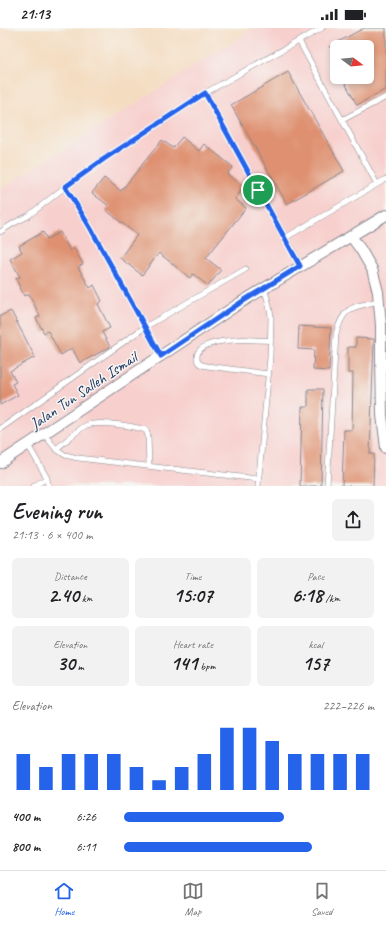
<!DOCTYPE html>
<html lang="en">
<head>
<meta charset="utf-8">
<style>
	:root { --surface:#fff; --page:#f2f2f2; --text:#202124; --muted:#757577; --line:#e0e0e0; --accent:#2563eb }
	body { margin:0; font-family:Caveat,sans-serif; background:var(--page); color:var(--text); height:100vh; display:flex; flex-direction:column; font-size:15px; white-space:nowrap }
	* { box-sizing:border-box; margin:0 }
	p { font-size:13px; color:var(--muted) }
	.icon { flex:none; width:22px; height:22px; fill:none; stroke:currentColor; stroke-width:2; stroke-linecap:round; stroke-linejoin:round }
	.map { position:relative; height:458px; overflow:hidden }
	.panel { display:flex; flex-direction:column; background:var(--surface); flex:1 }
	.panel>* { flex:none }
	.needle { width:26px; rotate:106deg }
	.controls { position:absolute; left:330px; top:12px; display:grid; gap:8px }
	.controls a { display:grid; place-items:center; width:44px; height:44px; border-radius:6px; background:var(--surface); box-shadow:0 2px 6px #0003; font-size:20px }
	.pin { position:absolute; display:grid; place-items:center; width:34px; height:34px; color:#fff; margin:-17px; border:2px solid #fff; border-radius:50%; box-shadow:0 1px 4px #0007 }
	.round { display:grid; place-items:center; flex:none; width:42px; height:42px; border-radius:6px; background:var(--page) }
	.summary { display:flex; align-items:center; justify-content:space-between; height:68px; padding:0 12px }
	h1 { font-size:22px; font-weight:700; line-height:30px }
	.metrics { display:grid; grid-template-columns:repeat(3,1fr); gap:6px; height:68px; padding:4px 12px }
	.metrics div { display:grid; align-content:center; border-radius:6px; background:var(--page); text-align:center }
	.metrics b { font-size:20px; font-weight:700 }
	.metrics small { font-size:11px; font-weight:400 }
	.metrics p { font-size:11px }
	.chart { height:112px; padding:8px 12px }
	.chart p { display:flex; justify-content:space-between }
	.chart svg { width:100%; height:72px; margin-top:4px; stroke:var(--accent); stroke-width:6 }
	ul { padding:0 12px; list-style:none; font-size:13px }
	li { display:grid; grid-template-columns:64px 48px 1fr; align-items:center; height:30px }
	li i { height:10px; border-radius:5px; background:var(--accent) }
	.status { display:flex; justify-content:space-between; align-items:center; height:28px; padding:0 20px; background:var(--surface); direction:ltr }
	.status svg { height:11px; fill:currentColor }
	.menu { display:flex; justify-content:space-around; align-items:center; height:56px; border-top:1px solid var(--line); background:var(--surface); font-size:11px; color:var(--muted) }
	.menu a { display:grid; justify-items:center; gap:2px }
	.menu .on { color:var(--accent) }
	.map>svg:first-child { display:block }
</style>
</head>
<body>
<div class="status"><b>21:13</b><svg viewBox="0 0 49 12"><path d="M0 12V9h3v3zM5 12V6h3v6zM10 12V3h3v9zM15 12V0h3v12zM26 1h20v11H26zM47 4h2v5h-2z"/></svg></div>
<div class="map">
<svg width="386" height="458" viewBox="0 0 386 458">
	<rect width="100%" height="100%" fill="#f6f6f2"/>
	<filter id="ink" filterUnits="userSpaceOnUse"><feTurbulence type="fractalNoise" baseFrequency=".025" numOctaves="2"/><feDisplacementMap in="SourceGraphic" scale="8" xChannelSelector="R" yChannelSelector="G"/><feConvolveMatrix kernelMatrix="1 2 1 2 8 2 1 2 1" color-interpolation-filters="sRGB"/></filter>
	<filter id="wash" filterUnits="userSpaceOnUse"><feTurbulence type="fractalNoise" baseFrequency=".012" numOctaves="4" result="noise"/><feDisplacementMap in="SourceGraphic" scale="16" xChannelSelector="R" yChannelSelector="G"/><feGaussianBlur stdDeviation="0.9" result="paint"/><feColorMatrix in="noise" values="0 0 0 0 0 0 0 0 0 0 0 0 0 0 0 0 0 1.4 0 .05"/><feComposite in="paint" operator="in"/></filter>
	<g filter="url(#wash)">
		<rect width="100%" height="100%" fill="#f4dcc0"/>
		<!-- built -->
		<path fill="#f7d0ce" fill-rule="evenodd" d="M254,0H386V458H0V162ZM337,19H367V49H337Z"/>
		<g id="blocks">
			<!-- building -->
			<path fill="#de9070" d="M364,0H386V61L357,77L342,49H367V19H329Z
				M288,44L344,143L287,176L231,77Z
				M182,109L199,123L204,116L233,139L227,146L244,159L235,171L246,180L206,230L221,242L208,258L193,246L190,250L159,225L142,247L120,230L137,207L106,182L109,178L92,165L104,150L121,163L162,112L173,120Z
				M43,204L47,211L60,204L70,223L74,220L83,236L78,239L90,260L94,257L102,273L98,276L110,300L102,304L110,319L80,335L72,320L61,327L48,303L44,305L36,290L40,288L29,266L24,268L16,251L20,249L10,231L22,224L19,218Z
				M11,283L35,329L10,343L16,354L12,356L18,367L0,377V288Z
				M299,298L331,300L329,343L313,342L314,322L298,321Z
				M356,310L374,311L370,426H374L373,458H342L344,402H352L353,345H348V319H356Z
				M308,361H323L321,458H300L302,379H308Z"/>
		</g>
	</g>
	<g filter="url(#ink)">
		<use href="#blocks" fill-opacity="0" stroke="#88868f" stroke-width="1"/>
		<g fill="none" stroke-linecap="round" stroke-linejoin="round">
			<!-- service casing -->
			<g stroke="#88868f" stroke-width="6">
				<path id="service" d="M299,13L377,156
					M205,65L301,238
					M342,92L386,69
					M65,159L104,131L205,65L322,0
					M0,204L14,195L28,188L37,181L65,159L77,176L91,201L161,328
					M285,210L386,151
					M269,346L207,338C201,337 197,336 197,329C197,311 243,311 255,312C260,312 266,312 271,313
					M0,401L145,299L246,241
					M44,406L56,421L65,427L78,430L258,451
					M28,417L47,450L48,458
					M56,421C64,415 76,403 85,398C96,392 133,398 146,402L148,408L149,438
					M34,458L47,450
					M258,458L270,329L271,288L268,273L264,260
					M327,458L336,306C344,277 353,279 379,273"/>
			</g>
			<!-- minor casing -->
			<g stroke="#88868f" stroke-width="12">
				<path id="minor" d="M351,208L361,222L372,241L378,264L381,297V329L382,387L386,420
					M0,435L240,275L386,187"/>
			</g>
			<!-- service -->
			<use href="#service" stroke="#fff" stroke-width="5"/>
			<!-- minor -->
			<use href="#minor" stroke="#fff" stroke-width="10"/>
		</g>
	</g>
	<g fill="none" stroke-linecap="round" stroke-linejoin="round" filter="url(#ink)">
		<!-- route casing -->
		<g stroke="#fff" stroke-width="8">
			<path id="route" d="M205,65L300,238L240,275L161,328L91,201L76,176L65,159L104,131Z"/>
		</g>
		<!-- route -->
		<use href="#route" stroke="#2563eb" stroke-width="5"/>
	</g>
	<g text-anchor="middle" stroke-width="3" stroke-linejoin="round" paint-order="stroke">
		<!-- street labels -->
		<g font-size="16" fill="#1b2f5e" stroke="#f6f6f2">
			<text transform="translate(83 362) rotate(-34)" y="6">Jalan Tun Salleh Ismail</text>
		</g>
	</g>
</svg>
<div class="controls">
<a><svg class="needle" viewBox="-14 -14 28 28"><path d="M0-13l5 13h-10z" fill="#e53935"/><path d="M0 13l5-13h-10z" fill="#757577"/></svg></a>
</div>
<div class="pin" style="left:258px;top:162px;background:#1e9e55"><svg class="icon" aria-label="arrive" viewBox="0 0 24 24"><path d="M6 21V4h12l-3 4 3 4H6"/></svg></div>
</div>
<section class="panel">
<div class="summary"><div><h1>Evening run</h1><p>21:13 · 6 × 400 m</p></div><a class="round"><svg class="icon" aria-label="share" viewBox="0 0 24 24"><path d="M12 15V3M7 8l5-5 5 5M5 13v7h14v-7"/></svg></a></div>
<div class="metrics">
<div><p>Distance</p><b>2.40<small> km</small></b></div>
<div><p>Time</p><b>15:07</b></div>
<div><p>Pace</p><b>6:18<small> /km</small></b></div>
</div>
<div class="metrics">
<div><p>Elevation</p><b>30<small> m</small></b></div>
<div><p>Heart rate</p><b>141<small> bpm</small></b></div>
<div><p>kcal</p><b>157</b></div>
</div>
<div class="chart"><p><span>Elevation</span>222–226 m</p>
<svg viewBox="0 0 160 44" preserveAspectRatio="none"><path d="M5 44V22M15 44V30M25 44V22M35 44V22M45 44V22M55 44V30M65 44V38M75 44V30M85 44V22M95 44V6M105 44V6M115 44V14M125 44V22M135 44V22M145 44V22M155 44V22"/></svg>
</div>
<ul>
<li><b>400 m</b>6:26<i style="width:64%"></i></li>
<li><b>800 m</b>6:11<i style="width:75%"></i></li>
</ul>
</section>
<nav class="menu">
<a class="on"><svg class="icon" aria-label="home" viewBox="0 0 24 24"><path d="M3 11l9-7 9 7M6 9v11h12V9"/></svg>Home</a>
<a><svg class="icon" aria-label="map" viewBox="0 0 24 24"><path d="M3 6l6-2 6 2 6-2v14l-6 2-6-2-6 2zM9 4v14M15 6v14"/></svg>Map</a>
<a><svg class="icon" aria-label="saved" viewBox="0 0 24 24"><path d="M7 4h10v16l-5-4-5 4z"/></svg>Saved</a>
</nav>
</body>
</html>
